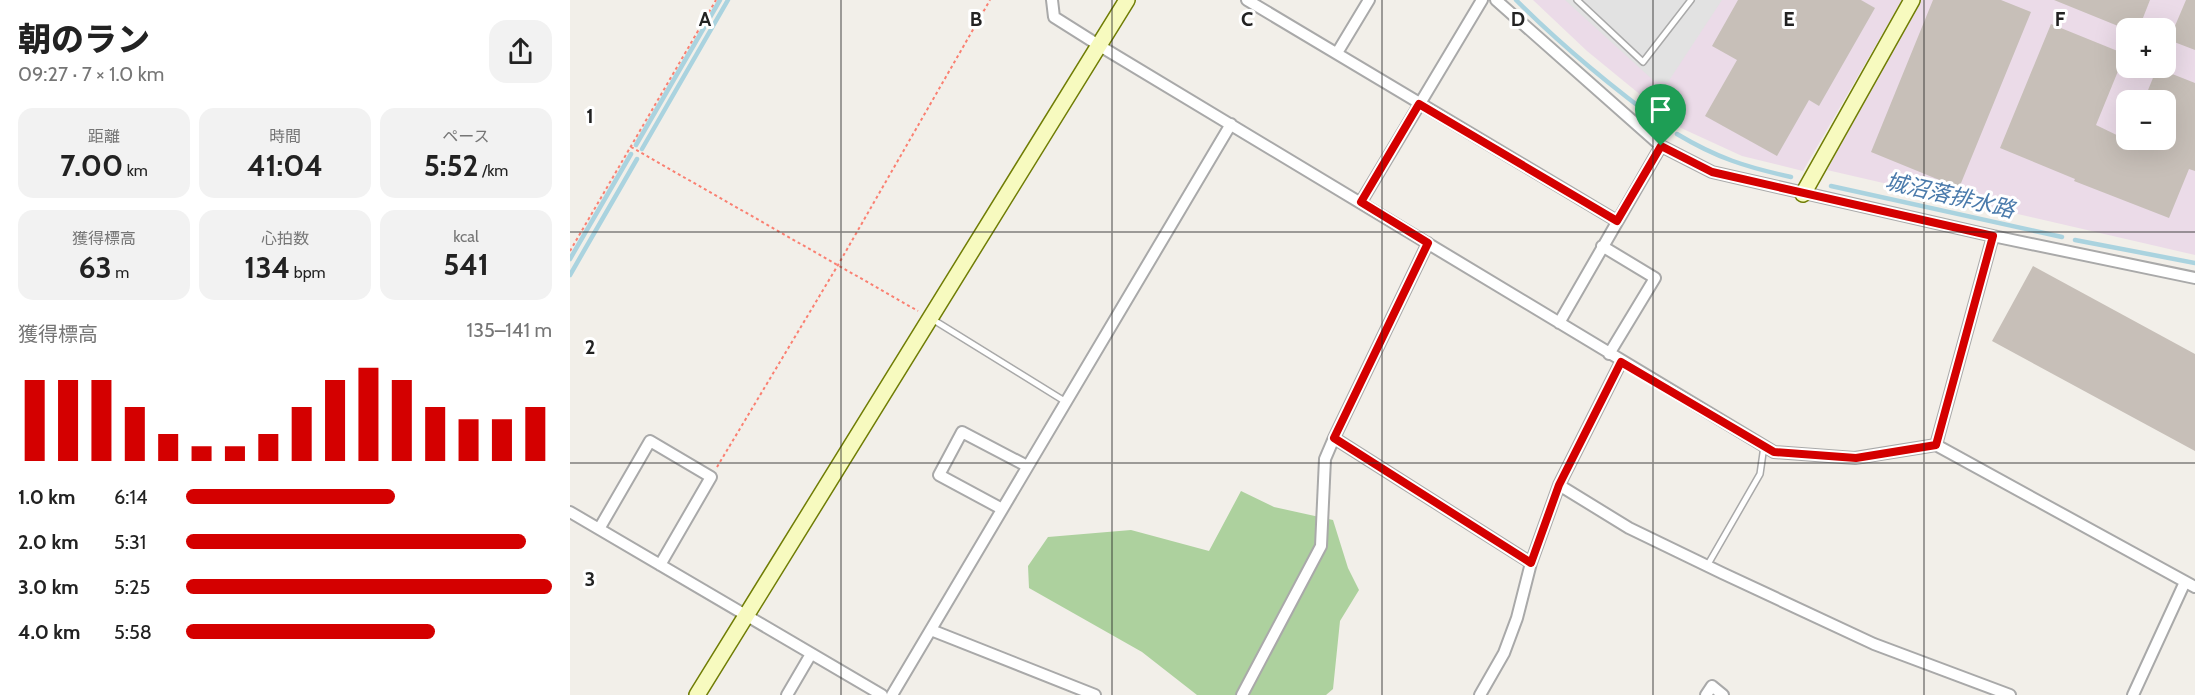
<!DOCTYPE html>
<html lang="ja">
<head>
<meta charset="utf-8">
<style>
	:root { --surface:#fff; --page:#f2f2f2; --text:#222; --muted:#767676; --accent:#d40000 }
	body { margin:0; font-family:Cabin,"Noto Sans JP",sans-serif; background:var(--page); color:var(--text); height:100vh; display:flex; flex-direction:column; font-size:22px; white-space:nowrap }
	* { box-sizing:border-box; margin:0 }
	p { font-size:20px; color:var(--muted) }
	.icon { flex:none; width:33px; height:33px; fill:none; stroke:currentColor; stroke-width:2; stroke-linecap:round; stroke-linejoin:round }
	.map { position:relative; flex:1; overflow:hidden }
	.details { display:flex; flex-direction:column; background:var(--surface); width:570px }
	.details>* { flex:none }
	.controls { position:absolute; left:1546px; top:18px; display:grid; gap:12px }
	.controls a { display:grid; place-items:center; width:60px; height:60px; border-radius:12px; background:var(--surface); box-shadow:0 6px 24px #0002; font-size:30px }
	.pin { position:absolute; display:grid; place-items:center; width:51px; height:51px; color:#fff; margin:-62px -26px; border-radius:50% 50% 50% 0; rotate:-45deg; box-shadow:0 0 6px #0007 }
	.pin .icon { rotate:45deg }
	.round { display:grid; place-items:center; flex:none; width:63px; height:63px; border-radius:18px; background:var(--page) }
	.summary { display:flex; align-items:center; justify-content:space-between; height:102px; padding:0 18px }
	h1 { font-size:33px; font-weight:800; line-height:45px }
	.metrics { display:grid; grid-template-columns:repeat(3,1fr); gap:9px; height:102px; padding:6px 18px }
	.metrics div { display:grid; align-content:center; border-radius:15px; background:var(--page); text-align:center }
	.metrics b { font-size:30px; font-weight:800 }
	.metrics small { font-size:16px; font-weight:400 }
	.metrics p { font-size:16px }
	.chart { height:168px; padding:12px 18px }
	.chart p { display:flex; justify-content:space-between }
	.chart svg { width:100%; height:108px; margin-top:6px; stroke:var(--accent); stroke-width:6 }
	ul { padding:0 18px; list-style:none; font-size:20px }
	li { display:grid; grid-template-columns:96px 72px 1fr; align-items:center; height:45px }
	li i { height:15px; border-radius:8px; background:var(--accent) }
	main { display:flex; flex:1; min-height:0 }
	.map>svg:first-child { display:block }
</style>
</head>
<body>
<main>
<section class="details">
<div class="summary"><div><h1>朝のラン</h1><p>09:27 · 7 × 1.0 km</p></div><a class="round"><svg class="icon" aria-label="share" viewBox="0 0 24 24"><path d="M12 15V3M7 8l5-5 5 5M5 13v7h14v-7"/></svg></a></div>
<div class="metrics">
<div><p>距離</p><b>7.00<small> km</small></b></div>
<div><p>時間</p><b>41:04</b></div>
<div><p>ペース</p><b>5:52<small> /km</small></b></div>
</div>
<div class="metrics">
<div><p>獲得標高</p><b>63<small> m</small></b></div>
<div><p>心拍数</p><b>134<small> bpm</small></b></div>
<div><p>kcal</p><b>541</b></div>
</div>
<div class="chart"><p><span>獲得標高</span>135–141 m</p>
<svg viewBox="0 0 160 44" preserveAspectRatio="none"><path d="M5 44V11M15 44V11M25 44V11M35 44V22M45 44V33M55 44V38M65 44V38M75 44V33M85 44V22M95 44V11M105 44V6M115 44V11M125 44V22M135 44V27M145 44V27M155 44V22"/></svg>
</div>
<ul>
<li><b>1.0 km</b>6:14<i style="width:57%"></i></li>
<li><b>2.0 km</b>5:31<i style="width:93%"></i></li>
<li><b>3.0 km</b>5:25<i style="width:100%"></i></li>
<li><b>4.0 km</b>5:58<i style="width:68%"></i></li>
</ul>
</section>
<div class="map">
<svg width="1625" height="695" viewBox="0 0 1625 695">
	<rect width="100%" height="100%" fill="#f2efe9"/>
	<!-- industrial -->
	<path fill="#ebdbe8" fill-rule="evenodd" d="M963,0H1332L1233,171L1172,156L1111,128L1017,51Z
		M1351,0H1625V255L1257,170ZM1557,28H1596V68H1557ZM1557,100H1596V140H1557Z"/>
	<!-- forest -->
	<path fill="#add19e" d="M671,491L704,507L763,520L778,568L789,590L770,621L763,689L756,695H627L572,652L459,588L458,566L478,537L561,530L639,551Z"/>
	<!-- parking -->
	<path fill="#e2e2e2" d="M995,0H1152L1098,82L1084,81Z"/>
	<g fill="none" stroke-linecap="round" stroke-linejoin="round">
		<!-- stream -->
		<path stroke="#aad3df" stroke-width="4.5" d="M946,0C992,46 1043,88 1095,126
			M1107,134C1147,158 1176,167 1221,177
			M66,145L150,0
			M72,149L158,0
			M1261,186L1492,237
			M1505,240L1625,263
			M0,259L61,154
			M0,275L67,159"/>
	</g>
	<!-- building -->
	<path fill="#c7bfb8" d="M1168,0H1291L1305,8L1249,106L1239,100L1207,156L1135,116L1167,60L1142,46Z
		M1363,0H1431L1461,12L1389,188L1301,152Z
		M1484,0H1580L1569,28H1553Z
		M1616,0H1625V50L1599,40Z
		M1481,24L1555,54L1526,125L1557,140H1596V100H1574L1587,68L1625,83V171L1619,169L1599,218L1504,181L1505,179L1430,148Z
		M1463,266L1625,354V451L1422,341Z"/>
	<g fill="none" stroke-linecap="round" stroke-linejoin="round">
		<!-- lane casing -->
		<g stroke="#a9a9a9" stroke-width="8">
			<path id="lane" d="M1007,0L1073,62L1121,0
				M362,319L496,402
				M1137,566L1190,474L1194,446"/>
		</g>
		<!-- street casing -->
		<g stroke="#a9a9a9" stroke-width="14">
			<path id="street" d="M482,0L484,17L530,46L1204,452L1285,458L1366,445L1625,587
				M677,0L1047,221
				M926,0L1091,146L1142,172L1423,236L1625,278
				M767,53L799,0
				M791,202L912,0
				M1032,246L1085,278L1039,354
				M989,323L1091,146
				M764,438L961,563
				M1366,445L1423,236
				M989,485L1059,528L1152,573L1304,644L1440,695
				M432,509L369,475L392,432L457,466
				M0,512L312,695
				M29,529L80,441L141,477L90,565
				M361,630L525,695
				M217,695L241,654
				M322,695L661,124
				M672,695L751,546L755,459L764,438L858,243
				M910,695L934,653L947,618L961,563L989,485L1051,362
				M1136,695L1142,686L1153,695
				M1563,695L1615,582"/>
		</g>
		<!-- secondary casing -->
		<g stroke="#707d05" stroke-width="18">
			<path id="secondary" d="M1233,194L1342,0
				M127,695L557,0"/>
		</g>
		<!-- path -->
		<path stroke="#fa8072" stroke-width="2" stroke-dasharray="3 3" stroke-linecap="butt" d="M61,147L348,311
			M0,251L146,0
			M147,467L268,265L420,0"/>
		<!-- lane -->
		<use href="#lane" stroke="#fff" stroke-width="5"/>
		<!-- street -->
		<use href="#street" stroke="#fff" stroke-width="10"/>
		<!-- secondary -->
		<use href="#secondary" stroke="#f7fabf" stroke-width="15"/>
	</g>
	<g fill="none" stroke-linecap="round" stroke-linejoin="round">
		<!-- route casing -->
		<g stroke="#fff" stroke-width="12">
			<path id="route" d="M849,104L1047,221L1091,146L1142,172L1423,236L1366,445L1286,458L1204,452L1051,362L989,485L961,563L764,438L858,243L791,202Z"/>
		</g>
		<!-- route -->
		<use href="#route" stroke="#d40000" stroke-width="8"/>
	</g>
	<!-- grid -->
	<path fill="none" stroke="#222" stroke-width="1.5" stroke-opacity="0.55" d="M271,0V695M542,0V695M812,0V695M1083,0V695M1354,0V695M0,232H1625M0,463H1625"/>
	<g text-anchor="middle" stroke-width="6" stroke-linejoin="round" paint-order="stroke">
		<!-- water labels -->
		<g font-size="22" font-style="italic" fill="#4a7aab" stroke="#fff">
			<text transform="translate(1380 195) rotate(13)" y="8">城沼落排水路</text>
		</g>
	</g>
	<g font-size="20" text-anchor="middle" font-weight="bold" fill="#222" stroke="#fff" stroke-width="6" stroke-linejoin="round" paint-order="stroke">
		<text x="135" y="26">A</text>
		<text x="406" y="26">B</text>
		<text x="677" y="26">C</text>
		<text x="948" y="26">D</text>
		<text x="1219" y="26">E</text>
		<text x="1490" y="26">F</text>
		<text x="20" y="123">1</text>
		<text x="20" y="354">2</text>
		<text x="20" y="586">3</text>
	</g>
</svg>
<div class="controls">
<a>+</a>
<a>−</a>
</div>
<div class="pin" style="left:1091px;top:146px;background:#1e9e55"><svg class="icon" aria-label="arrive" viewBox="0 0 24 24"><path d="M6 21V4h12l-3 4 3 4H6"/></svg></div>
</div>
</main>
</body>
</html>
